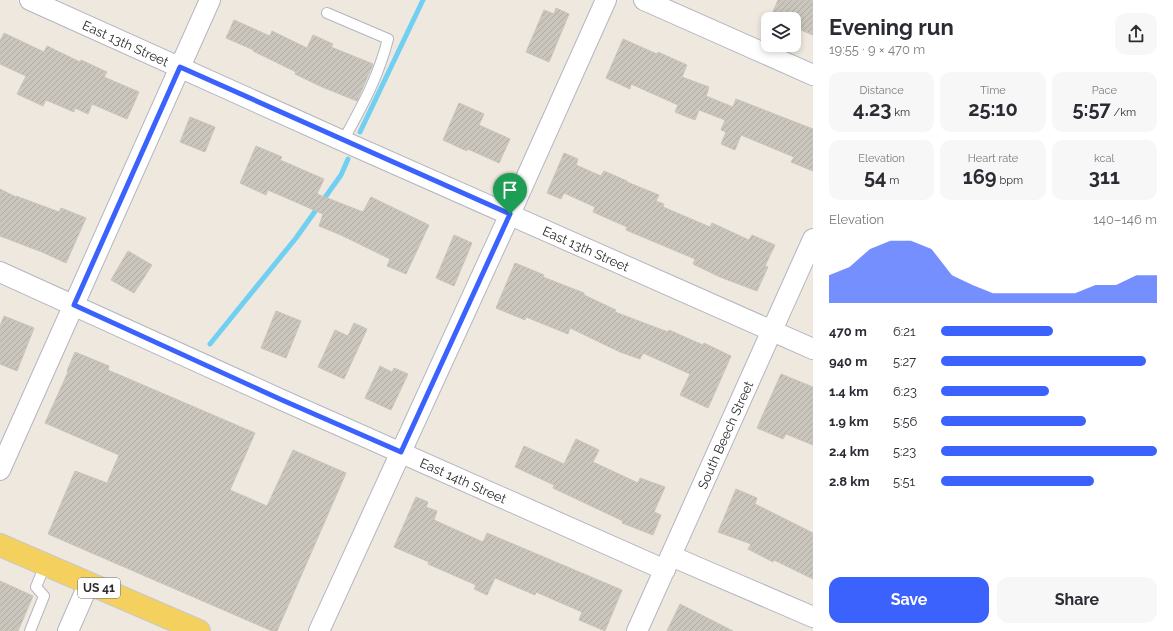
<!DOCTYPE html>
<html lang="en">
<head>
<meta charset="utf-8">
<style>
	:root { --surface:#fff; --page:#f7f7f7; --text:#2b2b33; --muted:#7c7c81; --accent:#3c62fe }
	body { margin:0; font-family:Raleway,sans-serif; background:var(--page); color:var(--text); height:100vh; display:flex; flex-direction:column; font-size:15px; white-space:nowrap }
	* { box-sizing:border-box; margin:0 }
	p { font-size:13px; color:var(--muted) }
	.icon { flex:none; width:22px; height:22px; fill:none; stroke:currentColor; stroke-width:2; stroke-linecap:round; stroke-linejoin:round }
	.map { position:relative; flex:1; overflow:hidden }
	.details { display:flex; flex-direction:column; background:var(--surface); width:360px }
	.details>* { flex:none }
	.controls { position:absolute; left:761px; top:12px; display:grid; gap:8px }
	.controls a { display:grid; place-items:center; width:40px; height:40px; border-radius:8px; background:var(--surface); box-shadow:0 2px 6px #0003; font-size:20px }
	.pin { position:absolute; display:grid; place-items:center; width:34px; height:34px; color:#fff; margin:-41px -17px; border-radius:50% 50% 50% 0; rotate:-45deg; box-shadow:0 0 4px #0007 }
	.pin .icon { rotate:45deg }
	.round { display:grid; place-items:center; flex:none; width:42px; height:42px; border-radius:12px; background:var(--page) }
	.overview { display:flex; align-items:center; justify-content:space-between; height:68px; padding:0 16px }
	h1 { font-size:22px; font-weight:700; line-height:30px }
	.figures { display:grid; grid-template-columns:repeat(3,1fr); gap:6px; height:68px; padding:4px 16px }
	.figures div { display:grid; align-content:center; border-radius:10px; background:var(--page); text-align:center }
	.figures b { font-size:20px; font-weight:700 }
	.figures small { font-size:11px; font-weight:400 }
	.figures p { font-size:11px }
	.chart { height:112px; padding:8px 16px }
	.chart p { display:flex; justify-content:space-between }
	.chart svg { width:100%; height:72px; margin-top:4px; fill:var(--accent); opacity:.7 }
	.cta { display:flex; gap:8px; margin-top:auto; padding:8px 16px }
	.cta a { flex:1; height:46px; border-radius:12px; background:var(--accent); color:#fff; font-size:16px; font-weight:700; line-height:46px; text-align:center }
	.cta a+a { background:var(--page); color:var(--text) }
	ul { padding:0 16px; list-style:none; font-size:13px }
	li { display:grid; grid-template-columns:64px 48px 1fr; align-items:center; height:30px }
	li i { height:10px; border-radius:5px; background:var(--accent) }
	main { display:flex; flex:1; min-height:0 }
	.map>svg:first-child { display:block }
</style>
</head>
<body>
<main>
<div class="map">
<svg width="813" height="631" viewBox="0 0 813 631">
	<defs>
		<pattern id="building-hatch" width="6" height="6" patternUnits="userSpaceOnUse"><rect width="6" height="6" fill="#cac6bd"/><path d="M-1 1l2-2M0 6l6-6M5 7l2-2" fill="none" stroke="#aeaaa3"/></pattern>
	</defs>
	<rect width="100%" height="100%" fill="#eee8df"/>
	<g fill="none" stroke-linecap="round" stroke-linejoin="round">
		<!-- stream -->
		<path stroke="#71d0f2" stroke-width="5" d="M360,132L423,0
			M210,344L296,238L341,175L348,159"/>
	</g>
	<!-- building -->
	<path fill="url(#building-hatch)" stroke="#cac4b8" d="M778,0H813V35L796,28L797,26L794,24V19H782L772,14Z
		M556,8L569,14L549,62L526,52L544,10L554,14Z
		M234,20L270,36L272,31L307,48L313,35L333,44L331,47L373,64L357,101L322,87L295,74L296,72L253,51L254,50L226,38Z
		M4,33L44,52L47,46L80,62L81,60L107,72L104,77L139,92L127,119L92,104L88,114L75,108L74,112L46,100L43,106L17,94L26,76L0,64V41Z
		M623,39L657,54L658,52L687,65L682,77L709,87L706,96L733,107L736,99L813,129V171L791,162L794,157L741,135L735,150L721,144L726,132L721,130L725,120L699,110L695,120L675,112L678,105L631,84L630,89L606,78Z
		M459,103L484,114L479,125L510,139L499,163L468,149L467,151L443,140Z
		M190,117L215,127L205,152L180,142Z
		M256,146L282,157L280,160L324,179L317,194L363,212L371,197L429,225L406,274L387,266L390,259L341,235L319,226L323,214L268,190L266,195L240,183Z
		M564,153L578,159L576,165L601,176L604,171L627,181V182L659,195L656,201L664,204L663,207L710,227L712,223L749,240L752,235L775,245L765,266L768,267L757,291L720,277L693,264L695,259L626,230L627,227L593,212L595,207L564,193L561,199L547,193Z
		M0,189L16,197V196L59,212L61,208L86,218L66,263L42,252L0,236Z
		M454,235L472,243L454,286L436,278Z
		M128,251L152,265L134,293L111,280Z
		M515,263L544,275L543,277L584,293V295L616,310L615,312L668,332L669,330L703,345L704,343L731,356L708,408L680,395L690,374L643,353L640,359L620,352L570,328L568,334L526,317L525,320L496,308Z
		M276,311L301,321L286,358L261,348Z
		M4,316L34,328L17,371L0,364V326Z
		M354,323L367,329L344,379L318,367L335,330L348,336Z
		M75,352L109,366L108,370L255,433L230,490L267,506L293,450L346,473L277,631H272L48,534L75,471L107,483L119,455L45,423L68,372L67,371Z
		M380,366L392,372L394,368L408,374L391,410L365,398Z
		M781,374L813,387V445L786,434L783,439L757,428Z
		M576,439L599,450L593,462L638,483L640,478L665,487L654,512L661,515L653,535L622,523L623,521L553,488L554,485L515,467L524,446L564,464Z
		M736,489L757,498L755,504L813,533V579L774,560L773,562L748,549L751,544L718,532Z
		M416,497L428,502L426,507L437,511L434,520L483,542L487,533L622,590L605,631L579,620L582,612L536,592L535,595L495,578L487,595L474,589L476,585L428,564L429,562L394,547Z
		M0,581L33,596L18,631H0Z
		M680,604L733,631H667Z"/>
	<g fill="none" stroke-linecap="round" stroke-linejoin="round">
		<!-- service casing -->
		<g stroke="#b3b5c0" stroke-width="12">
			<path id="service" d="M327,13L388,39C378,78 362,106 343,141
				M30,631L44,596L36,587L45,565"/>
		</g>
		<!-- minor casing -->
		<g stroke="#b3b5c0" stroke-width="22">
			<g id="minor">
				<path id="s1" d="M30,0L343,141L813,349"/>
				<path d="M644,0L813,75"/>
				<path id="s2" d="M0,272L282,400L665,570"/>
				<path d="M0,470L210,0"/>
				<path d="M671,556L813,617"/>
				<path d="M68,631L89,583"/>
				<path d="M319,631L510,214L606,0"/>
				<path id="s3" d="M637,631L813,239"/>
			</g>
		</g>
		<!-- primary casing -->
		<g stroke="#c8c8c8" stroke-width="24">
			<path id="primary" d="M0,545L199,631"/>
		</g>
		<!-- service -->
		<use href="#service" stroke="#fff" stroke-width="10"/>
		<!-- minor -->
		<use href="#minor" stroke="#fff" stroke-width="20"/>
		<!-- primary -->
		<use href="#primary" stroke="#f4d05e" stroke-width="22"/>
	</g>
	<g fill="none" stroke-linecap="round" stroke-linejoin="round">
		<!-- route casing -->
		<g stroke="#fff" stroke-width="8">
			<path id="route" d="M180,67L510,214L401,452L282,400L74,305Z"/>
		</g>
		<!-- route -->
		<use href="#route" stroke="#3c62fe" stroke-width="5"/>
	</g>
	<g text-anchor="middle" stroke-width="3" stroke-linejoin="round" paint-order="stroke">
		<!-- shield labels -->
		<rect fill="#fff" stroke="#6c6c6c" stroke-width="1" x="78" y="578" width="42" height="20" rx="3"/>
		<g font-size="12" font-weight="bold" fill="#2d2d2d">
			<text x="99" y="592">US 41</text>
		</g>
		<!-- street labels -->
		<g font-size="13" fill="#2d2d2d" stroke="#fff">
			<text dy="5" stroke="none"><textPath href="#s1" startOffset="105">East 13th Street</textPath></text>
			<text dy="5" stroke="none"><textPath href="#s1" startOffset="609">East 13th Street</textPath></text>
			<text dy="5" stroke="none"><textPath href="#s3" startOffset="215">South Beech Street</textPath></text>
			<text dy="5" stroke="none"><textPath href="#s2" startOffset="508">East 14th Street</textPath></text>
		</g>
	</g>
</svg>
<div class="controls">
<a><svg class="icon" aria-label="layers" viewBox="0 0 24 24"><path d="M12 4l9 5-9 5-9-5zM3 14l9 5 9-5"/></svg></a>
</div>
<div class="pin" style="left:510px;top:214px;background:#1e9e55"><svg class="icon" aria-label="arrive" viewBox="0 0 24 24"><path d="M6 21V4h12l-3 4 3 4H6"/></svg></div>
</div>
<section class="details">
<div class="overview"><div><h1>Evening run</h1><p>19:55 · 9 × 470 m</p></div><a class="round"><svg class="icon" aria-label="share" viewBox="0 0 24 24"><path d="M12 15V3M7 8l5-5 5 5M5 13v7h14v-7"/></svg></a></div>
<div class="figures">
<div><p>Distance</p><b>4.23<small> km</small></b></div>
<div><p>Time</p><b>25:10</b></div>
<div><p>Pace</p><b>5:57<small> /km</small></b></div>
</div>
<div class="figures">
<div><p>Elevation</p><b>54<small> m</small></b></div>
<div><p>Heart rate</p><b>169<small> bpm</small></b></div>
<div><p>kcal</p><b>311</b></div>
</div>
<div class="chart"><p><span>Elevation</span>140–146 m</p>
<svg viewBox="0 0 160 44" preserveAspectRatio="none"><path d="M0 44V27L10 22L20 11L30 6L40 6L50 11L60 27L70 33L80 38L90 38L100 38L110 38L120 38L130 33L140 33L150 27L160 27V44z"/></svg>
</div>
<ul>
<li><b>470 m</b>6:21<i style="width:52%"></i></li>
<li><b>940 m</b>5:27<i style="width:95%"></i></li>
<li><b>1.4 km</b>6:23<i style="width:50%"></i></li>
<li><b>1.9 km</b>5:56<i style="width:67%"></i></li>
<li><b>2.4 km</b>5:23<i style="width:100%"></i></li>
<li><b>2.8 km</b>5:51<i style="width:71%"></i></li>
</ul>
<div class="cta"><a>Save</a><a>Share</a></div>
</section>
</main>
</body>
</html>
